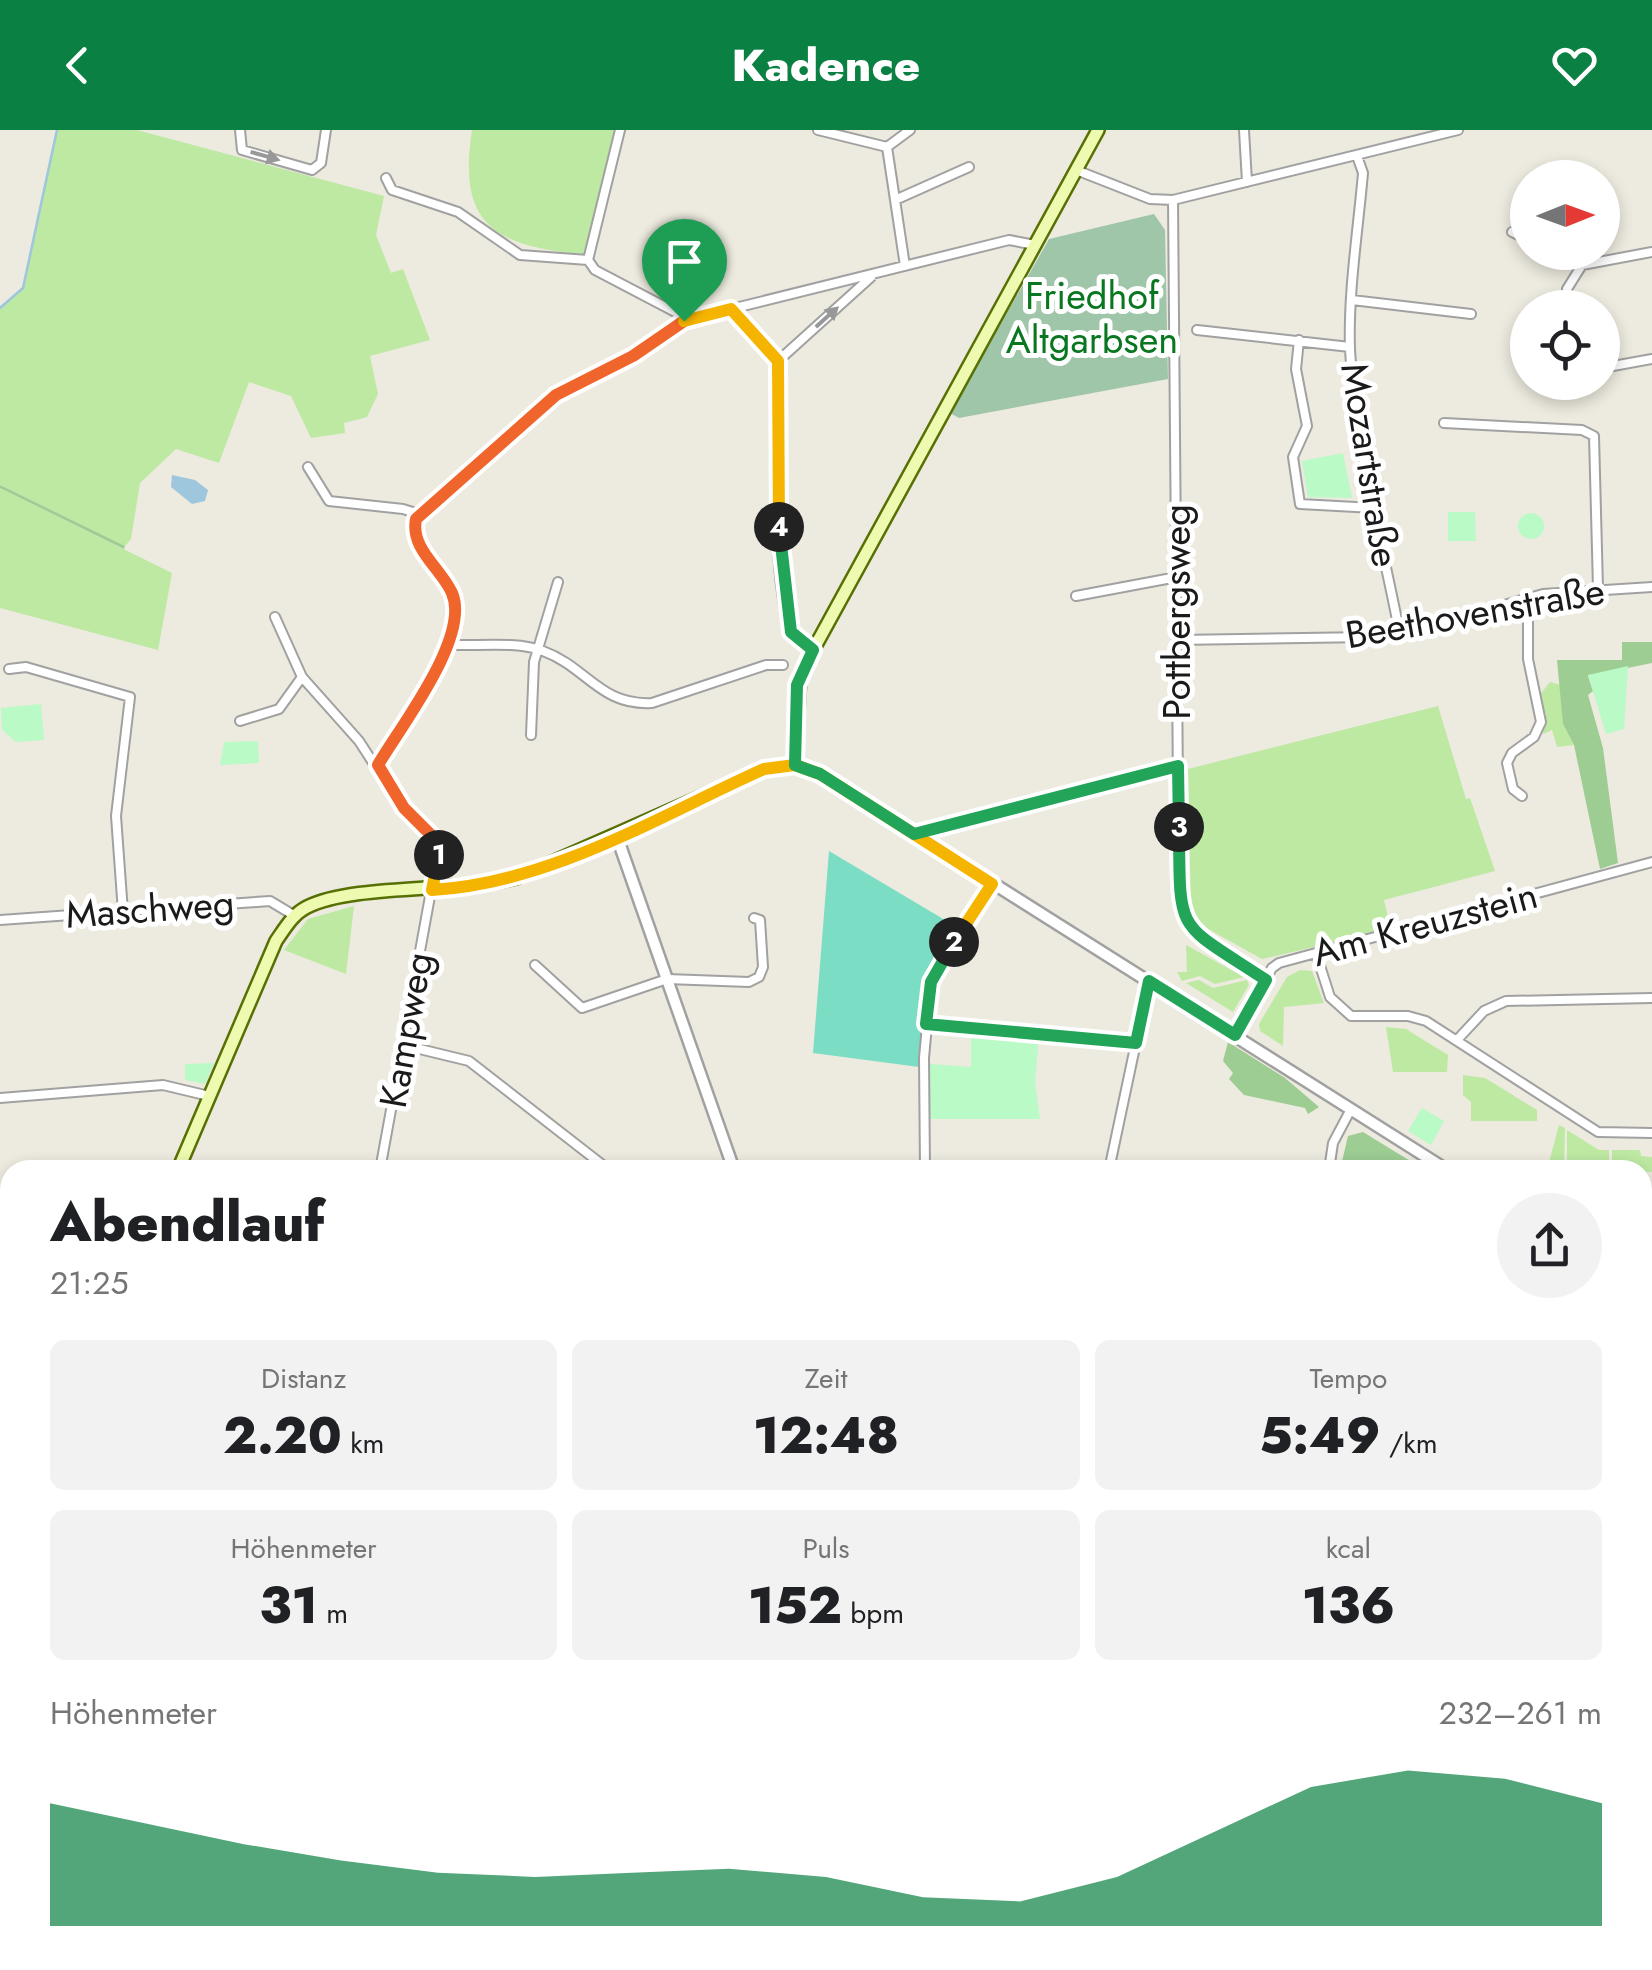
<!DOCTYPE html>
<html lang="de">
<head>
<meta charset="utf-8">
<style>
	:root { --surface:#fff; --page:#f2f2f2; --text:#202124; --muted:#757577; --accent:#0b8043 }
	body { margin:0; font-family:Jost,sans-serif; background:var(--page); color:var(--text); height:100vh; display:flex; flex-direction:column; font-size:38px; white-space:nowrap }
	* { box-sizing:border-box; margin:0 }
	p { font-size:32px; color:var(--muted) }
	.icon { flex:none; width:55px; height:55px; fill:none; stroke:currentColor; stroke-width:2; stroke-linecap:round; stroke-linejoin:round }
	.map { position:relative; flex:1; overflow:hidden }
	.side { position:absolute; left:0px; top:1030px; width:1652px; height:810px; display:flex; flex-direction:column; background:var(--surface); border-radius:30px 30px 0 0; box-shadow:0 5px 15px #0003 }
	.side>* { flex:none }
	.needle { width:65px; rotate:89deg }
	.buttons { position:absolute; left:1510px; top:30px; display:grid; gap:20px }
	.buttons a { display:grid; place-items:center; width:110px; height:110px; border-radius:50%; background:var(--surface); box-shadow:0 5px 15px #0003; font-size:50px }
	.pin { position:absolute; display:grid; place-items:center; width:85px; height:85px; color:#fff; margin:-102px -42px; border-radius:50% 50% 50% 0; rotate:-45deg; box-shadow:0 0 10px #0007 }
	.pin .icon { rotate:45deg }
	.km { position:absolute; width:50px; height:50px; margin:-25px; border-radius:50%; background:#222; color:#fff; font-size:28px; line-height:50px; text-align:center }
	.round { display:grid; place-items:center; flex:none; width:105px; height:105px; border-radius:52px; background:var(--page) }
	.overview { display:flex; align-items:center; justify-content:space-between; height:170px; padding:0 50px }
	h1 { font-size:55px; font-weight:800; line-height:75px }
	.metrics { display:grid; grid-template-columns:repeat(3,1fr); gap:15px; height:170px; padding:10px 50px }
	.metrics div { display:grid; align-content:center; border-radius:15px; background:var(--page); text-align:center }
	.metrics b { font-size:50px; font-weight:800 }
	.metrics small { font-size:28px; font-weight:400 }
	.metrics p { font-size:28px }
	.chart { height:280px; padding:20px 50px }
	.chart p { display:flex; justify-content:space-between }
	.chart svg { width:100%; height:180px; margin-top:10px; fill:var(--accent); opacity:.7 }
	header { display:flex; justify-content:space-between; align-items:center; height:130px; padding:0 50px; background:var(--accent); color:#fff; font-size:45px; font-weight:800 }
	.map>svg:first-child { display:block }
</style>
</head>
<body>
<header><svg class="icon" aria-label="back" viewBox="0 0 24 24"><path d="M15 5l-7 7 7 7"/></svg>Kadence<svg class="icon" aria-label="heart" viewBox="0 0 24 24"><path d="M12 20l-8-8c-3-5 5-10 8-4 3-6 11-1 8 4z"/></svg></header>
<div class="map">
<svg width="1652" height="1840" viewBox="0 0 1652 1840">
	<rect width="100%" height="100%" fill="#edeadf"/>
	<!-- grass -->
	<path fill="#bde9a3" d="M57,0H137L384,66L376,105L391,143L403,139L430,210L370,226L378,264L367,287L344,293L345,303L311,308L291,266L249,252L219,333L176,319L140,353L131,409L125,416L0,355V178L23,158Z
		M472,0H618L583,125C496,115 457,97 472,0Z
		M0,358L172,443L158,520L0,478Z
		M1550,552L1561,555L1563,594L1574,615L1557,617L1552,600L1543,604L1546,584L1538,567Z
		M1438,576L1466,669L1470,668L1495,741L1384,770L1391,799L1262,829L1201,795L1191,779L1188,639Z
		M354,776L346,844L284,820L308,789Z
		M1186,815L1244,847L1215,854L1200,846L1182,851L1177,842H1187Z
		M1300,840L1312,841L1324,873L1284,877L1283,916L1260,901L1259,894L1287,847Z
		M1199,850L1213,858L1247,850L1249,855L1233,882L1186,853Z
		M1386,897L1406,899L1448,925L1447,942H1393Z
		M1463,945L1485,948L1537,980V991H1471V972L1463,965Z
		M1559,995L1565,998L1564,1040H1547Z
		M1567,1000L1599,1020H1609V1040H1567Z
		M1612,1020H1640L1641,1026L1652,1027V1042L1612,1040Z"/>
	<!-- forest -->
	<path fill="#9dcd93" d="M0,355L125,416L124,419L0,358Z
		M1622,512H1652V533L1588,546L1593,561L1588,565L1603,618L1618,733L1600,739L1574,615L1563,594L1557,530H1622Z
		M1228,912L1285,948L1319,977L1308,984L1305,978L1244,965L1229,949L1233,943L1223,931Z
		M1363,1002L1425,1040H1340L1348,1006Z"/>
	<!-- cemetery -->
	<path fill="#a0c6aa" d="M1154,84L1165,100L1168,249L959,288L950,283L1049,109Z"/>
	<!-- park -->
	<path fill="#b9fac6" d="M1343,323L1352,368L1308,367L1302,331Z
		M1448,382H1475L1476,411H1448Z
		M1518 396a13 13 0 1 1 26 0a13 13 0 1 1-26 0Z
		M1628,536L1624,599L1606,604L1588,545Z
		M41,574L44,610L16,612L2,600L1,578Z
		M258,611L259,633L220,635L224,612Z
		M971,901L1039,908L1035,951L1040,989H930V934L971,937Z
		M214,933L205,954L185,950V934Z
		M1422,978L1444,991L1431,1015L1408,1001Z"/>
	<!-- pitch -->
	<path fill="#7bdec4" d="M829,721L960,799L928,845L919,937L813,923Z"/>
	<!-- water -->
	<path fill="#9ec6dc" d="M172,345L195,350L208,360L205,371L192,374L171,357Z"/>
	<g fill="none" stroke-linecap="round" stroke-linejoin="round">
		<!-- stream -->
		<path stroke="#9ec6dc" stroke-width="2.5" d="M0,178L23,158L57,0"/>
		<!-- minor casing -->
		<g stroke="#a1a1a1" stroke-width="12">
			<path id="minor" d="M240,0L242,20L312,40L321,33L326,0
				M620,0L588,130L595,140L679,184L684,191
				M818,0L887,17L905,136
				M1244,0L1247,52
				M887,17L910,0
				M1357,26L1363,43C1358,101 1348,162 1350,220C1355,314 1381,407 1399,500
				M1076,40L1150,69L1173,70L1458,0
				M386,48L392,60L458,82L520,125L588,130
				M895,70L969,37
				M1173,70L1179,776L1194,803L1266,850
				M1512,102L1528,110
				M1555,122L1582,135
				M1352,170L1471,184
				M1569,178L1567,159L1582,135L1652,122
				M731,179L1009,110L1035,115
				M1197,200L1350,217
				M1299,210L1296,239L1307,296L1293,327L1300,374L1374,378
				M778,231L871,147
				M1602,238L1652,229
				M1444,293L1582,300L1594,306L1598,458
				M308,337L329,371L403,379L419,384
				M1076,466L1177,447
				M275,487L302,547L359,611L392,662L439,717L380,1040
				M1178,510L1369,507L1424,498L1543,464L1652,457
				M451,515C479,516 517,511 543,521C587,537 600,576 652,573L766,535H783
				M9,539L26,537L130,567L116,686L123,782
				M240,591L279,579L302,547
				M531,605L534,532L558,452
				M377,635C407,587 455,533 454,475C453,442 402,420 419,384L556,265L633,226L677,194L731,179L778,231C778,297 768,453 794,509L813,520
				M1522,666L1513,659L1507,633L1512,623L1534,607L1541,592L1528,529V468
				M914,704L1178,636
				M0,790L270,771L295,786
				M1316,823L1330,867L1351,886H1408L1426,891L1598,1002L1652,1003
				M535,835L582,878L667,849L749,852L759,847L763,837L760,790L754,788
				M926,895L1136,913
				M1235,905L1272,838L1279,833L1652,732
				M1457,910L1484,881L1506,871L1652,868
				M403,915L469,931L609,1040
				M0,968L163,955L209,966
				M925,1040L924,928L931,852L992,754
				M1109,1040L1149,851
				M1329,1040L1333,1013L1351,979
				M1642,1128L1652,1125
				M1642,1311H1652
				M0,1345L10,1346
				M0,1456L10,1431
				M0,1464L10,1462
				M1642,1500H1652
				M0,1557L10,1556
				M1642,1686L1652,1685
				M0,1691L10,1690
				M0,1759L10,1774
				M34,1830L35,1840
				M1335,1830V1840
				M1515,1830L1551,1840
				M237,1840L239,1830
				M702,1840L706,1830
				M782,1840L786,1830
				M854,1840L857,1830
				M941,1840L943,1830"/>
		</g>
		<!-- tertiary casing -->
		<g stroke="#a1a1a1" stroke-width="15">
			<path id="tertiary" d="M795,635L820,644L1447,1040
				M617,707L734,1040
				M1642,1154L1652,1158
				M464,1840L468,1830
				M970,1840L972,1830
				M979,1840L982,1830
				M1483,1840L1487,1830"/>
		</g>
		<!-- secondary casing -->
		<g stroke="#577003" stroke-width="16">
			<path id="secondary" d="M178,1040L276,811C285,798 293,784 307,777C352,754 458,762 516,748L764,639L795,635L800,544L1098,0
				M0,1394L10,1383"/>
		</g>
		<!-- minor -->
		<use href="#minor" stroke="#fff" stroke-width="8"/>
		<!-- tertiary -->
		<use href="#tertiary" stroke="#fff" stroke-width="10"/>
		<!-- secondary -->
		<use href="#secondary" stroke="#edfab0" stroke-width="11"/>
		<!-- tram -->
		<path stroke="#686868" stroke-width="2.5" d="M962,1840L964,1830"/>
	</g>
	<!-- one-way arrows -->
	<defs><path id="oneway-solid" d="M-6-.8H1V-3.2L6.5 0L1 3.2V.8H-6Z" transform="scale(2.5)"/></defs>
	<g fill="#989898">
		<use href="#oneway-solid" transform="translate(265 26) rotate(16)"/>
		<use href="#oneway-solid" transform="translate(827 187) rotate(-42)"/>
	</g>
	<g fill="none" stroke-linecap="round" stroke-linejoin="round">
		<!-- split-1 casing -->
		<g stroke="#fff" stroke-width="20">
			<path id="split-1" d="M439,725L435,709L404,678L378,635C400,597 471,507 452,463C441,438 410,419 416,389L556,265L633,226L684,191"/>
		</g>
		<!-- split-2 casing -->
		<g stroke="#fff" stroke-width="20">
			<path id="split-2" d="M439,725L432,760C551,753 657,687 764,639L795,635L820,644L992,754L954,812"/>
		</g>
		<!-- split-3 casing -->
		<g stroke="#fff" stroke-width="20">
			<path id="split-3" d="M954,812L931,852L926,894L1136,913L1149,851L1235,905L1266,850C1175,790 1180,807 1179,697"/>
		</g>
		<!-- split-4 casing -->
		<g stroke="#fff" stroke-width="20">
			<path id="split-4" d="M779,397L791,502L813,520L797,555L795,635L820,644L914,704L1178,636L1179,697"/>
		</g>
		<!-- split-5 casing -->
		<g stroke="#fff" stroke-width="20">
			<path id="split-5" d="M684,191L731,179L778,231L779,397"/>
		</g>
		<!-- split-1 -->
		<use href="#split-1" stroke="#f0652b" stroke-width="12"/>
		<!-- split-2 -->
		<use href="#split-2" stroke="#f5b400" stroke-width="12"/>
		<!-- split-3 -->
		<use href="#split-3" stroke="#22a559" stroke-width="12"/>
		<!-- split-4 -->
		<use href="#split-4" stroke="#22a559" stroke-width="12"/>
		<!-- split-5 -->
		<use href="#split-5" stroke="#f5b400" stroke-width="12"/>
	</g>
	<g text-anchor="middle" stroke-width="10" stroke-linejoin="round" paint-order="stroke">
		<!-- park labels -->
		<g font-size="38" fill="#097720" stroke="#fff">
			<text x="1092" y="179">Friedhof<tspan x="1092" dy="44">Altgarbsen</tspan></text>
		</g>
		<!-- street labels -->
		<g font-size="38" fill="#1a1a1a" stroke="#fff">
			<text transform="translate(1370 335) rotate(81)" y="13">Mozartstraße</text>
			<text transform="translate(1177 482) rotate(-90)" y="13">Pottbergsweg</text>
			<text transform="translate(1475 483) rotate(-10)" y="13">Beethovenstraße</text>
			<text transform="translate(150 779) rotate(-4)" y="13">Maschweg</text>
			<text transform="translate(1425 794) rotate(-15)" y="13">Am Kreuzstein</text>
			<text transform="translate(406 900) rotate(-80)" y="13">Kampweg</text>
		</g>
	</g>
</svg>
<div class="buttons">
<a><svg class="needle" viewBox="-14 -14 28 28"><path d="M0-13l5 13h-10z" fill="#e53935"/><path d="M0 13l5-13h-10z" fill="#757577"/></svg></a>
<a><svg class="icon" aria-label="locate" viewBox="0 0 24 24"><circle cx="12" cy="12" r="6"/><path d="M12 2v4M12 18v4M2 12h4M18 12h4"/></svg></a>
</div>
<div class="pin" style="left:684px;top:191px;background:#1e9e55"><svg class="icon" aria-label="arrive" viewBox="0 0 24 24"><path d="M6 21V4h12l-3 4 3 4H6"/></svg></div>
<b class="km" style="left:439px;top:725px">1</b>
<b class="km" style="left:954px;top:812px">2</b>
<b class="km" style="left:1179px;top:697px">3</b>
<b class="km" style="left:779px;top:397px">4</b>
<section class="side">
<div class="overview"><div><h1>Abendlauf</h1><p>21:25</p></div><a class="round"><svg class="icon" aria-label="share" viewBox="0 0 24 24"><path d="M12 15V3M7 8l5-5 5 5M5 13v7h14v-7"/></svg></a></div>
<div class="metrics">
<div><p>Distanz</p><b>2.20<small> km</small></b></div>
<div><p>Zeit</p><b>12:48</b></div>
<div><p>Tempo</p><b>5:49<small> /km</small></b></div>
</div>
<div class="metrics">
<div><p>Höhenmeter</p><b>31<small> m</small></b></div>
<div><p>Puls</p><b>152<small> bpm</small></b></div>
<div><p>kcal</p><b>136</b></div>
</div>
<div class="chart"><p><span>Höhenmeter</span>232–261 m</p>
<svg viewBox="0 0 160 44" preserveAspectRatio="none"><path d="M0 44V14L10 19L20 24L30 28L40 31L50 32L60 31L70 30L80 32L90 37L100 38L110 32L120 21L130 10L140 6L150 8L160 14V44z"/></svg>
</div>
</section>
</div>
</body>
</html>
